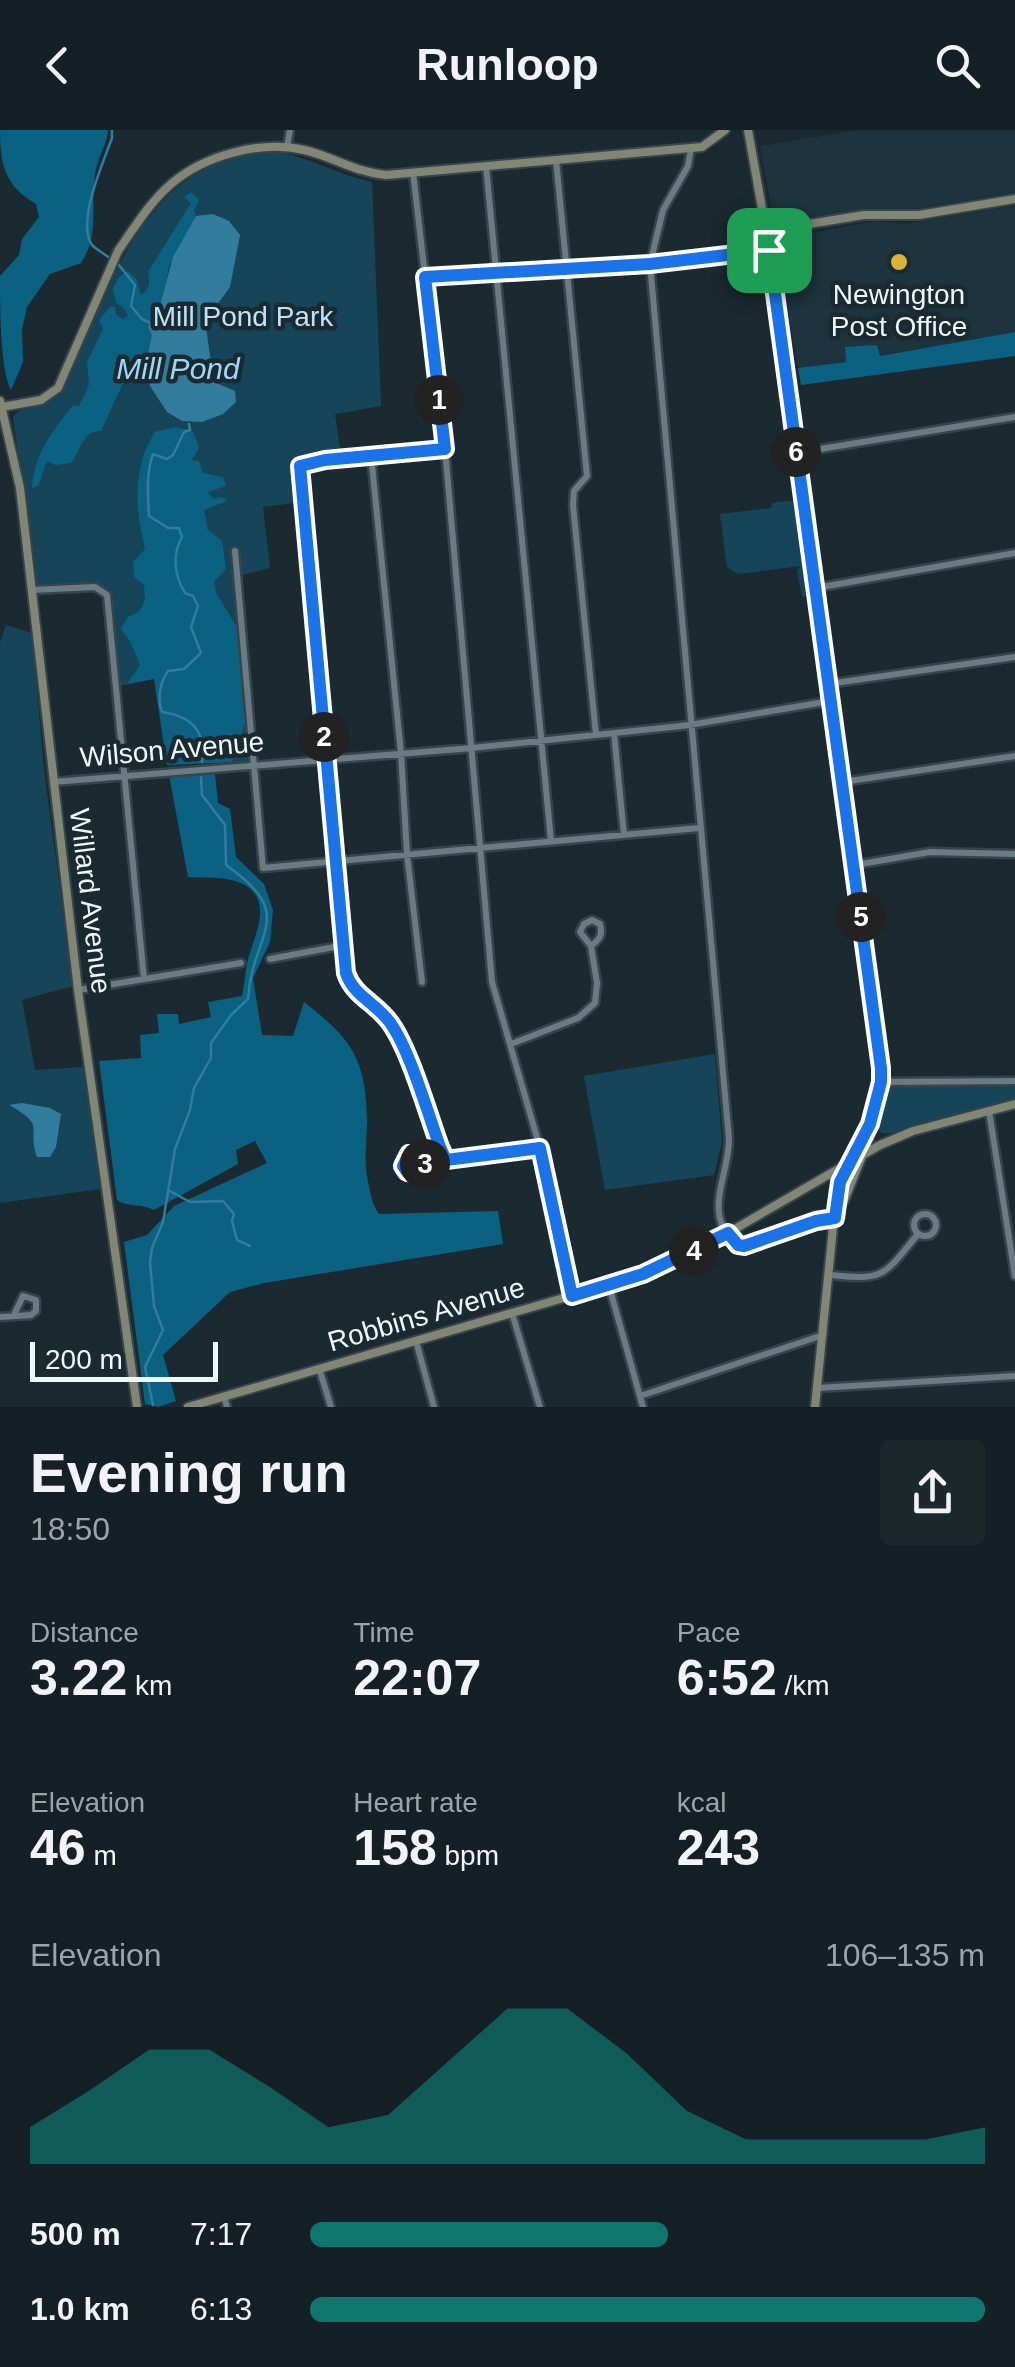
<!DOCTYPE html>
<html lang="en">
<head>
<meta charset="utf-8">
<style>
	:root { --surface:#142025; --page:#1d282d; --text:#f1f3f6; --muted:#9da3a7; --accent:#0f766e }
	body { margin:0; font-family:Helvetica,sans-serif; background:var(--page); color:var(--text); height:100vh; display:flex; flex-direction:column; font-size:38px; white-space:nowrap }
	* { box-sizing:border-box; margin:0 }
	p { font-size:32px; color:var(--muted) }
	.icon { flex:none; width:55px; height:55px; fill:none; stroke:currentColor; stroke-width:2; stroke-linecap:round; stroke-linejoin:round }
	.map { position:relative; height:1277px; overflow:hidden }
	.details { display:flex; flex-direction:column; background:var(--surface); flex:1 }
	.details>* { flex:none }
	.scale { position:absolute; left:30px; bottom:25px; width:188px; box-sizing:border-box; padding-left:10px; border:5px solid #edf7fc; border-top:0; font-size:28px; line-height:35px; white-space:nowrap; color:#edf7fc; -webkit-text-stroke:8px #1b2a31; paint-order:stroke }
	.pin { position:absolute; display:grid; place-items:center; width:85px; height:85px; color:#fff; margin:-42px; border-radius:20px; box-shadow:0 5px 15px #0006 }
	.km { position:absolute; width:50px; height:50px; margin:-25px; border-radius:50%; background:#222; color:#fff; font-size:28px; line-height:50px; text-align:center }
	.round { display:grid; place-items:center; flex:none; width:105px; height:105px; border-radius:10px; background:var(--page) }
	.summary { display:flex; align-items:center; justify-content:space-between; height:170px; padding:0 30px }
	h1 { font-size:55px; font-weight:600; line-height:75px }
	.metrics { display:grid; grid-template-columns:repeat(3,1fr); gap:15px; height:170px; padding:10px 30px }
	.metrics div { display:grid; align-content:center }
	.metrics b { font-size:50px; font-weight:600 }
	.metrics small { font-size:28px; font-weight:400 }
	.metrics p { font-size:28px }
	.chart { height:280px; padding:20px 30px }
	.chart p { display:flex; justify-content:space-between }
	.chart svg { width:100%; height:180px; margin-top:10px; fill:var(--accent); opacity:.7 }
	ul { padding:0 30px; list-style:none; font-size:32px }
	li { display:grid; grid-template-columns:160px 120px 1fr; align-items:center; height:75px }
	li i { height:25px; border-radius:12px; background:var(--accent) }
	header { display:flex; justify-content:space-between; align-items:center; height:130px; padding:0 30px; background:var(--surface); font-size:45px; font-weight:600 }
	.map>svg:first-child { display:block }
</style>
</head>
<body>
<header><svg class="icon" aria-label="back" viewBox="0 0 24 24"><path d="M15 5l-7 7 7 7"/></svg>Runloop<svg class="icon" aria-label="search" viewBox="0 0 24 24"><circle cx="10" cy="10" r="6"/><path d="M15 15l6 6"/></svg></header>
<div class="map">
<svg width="1015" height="1277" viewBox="0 0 1015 1277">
	<rect width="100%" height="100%" fill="#1b2a31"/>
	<!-- built -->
	<path fill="#1d333e" d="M857,0H1015V62L901,81L870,79L789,93L774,91L760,16Z
		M1015,76V202L879,226L845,218L846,232L798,238L775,109L877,91L905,94Z"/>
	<!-- green -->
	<path fill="#16455a" d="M279,22C311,28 339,45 372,52L381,276L335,284L341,325L290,334L295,373L263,377L270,438L235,447L250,618L248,632L167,635L154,549L120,556L110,461L97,453L36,456L13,287C23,274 46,275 59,262C72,244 80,220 89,199C120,129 156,45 240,26C252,23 266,23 279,22Z
		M796,370L808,465L802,467L797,441L800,436L738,444L727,437L720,384L771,378L772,373Z
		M6,495L32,503L44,640L73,856L22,870L35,940L84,937L100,1059L0,1073V512Z
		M715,924L722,1012L714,1045L605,1060L584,946Z
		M1015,956V970L915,994L893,1003H881L876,995L885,960L891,957Z"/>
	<!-- forest -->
	<path fill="#0a6181" d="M0,0H108C107,14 99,25 96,39C89,72 101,103 81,133L50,144L27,177L22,199L23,232L11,260C0,240 0,174 0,146L19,125L22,109L39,87L36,74C5,56 0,35 0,0Z
		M191,62L199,70L194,80L196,86L169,136L165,162L155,187L147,244L143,247L135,227L101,301C82,300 81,321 71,333L55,335L47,331L38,356L32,358C34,324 53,301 72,276H79L89,255L87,232L103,199L99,190L110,177H115L116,185L123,189L128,186L123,177L116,173L113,158L119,147L128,141L136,149L141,165C150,160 150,152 148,142L191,73L184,67Z
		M1015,202V226L801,255L798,238L846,232L845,217L877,215L880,226Z
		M175,297L193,301L199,318L192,330L199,331L203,343L223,347L226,356L208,362L213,369L222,367L227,371L204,380L208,400L222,411L226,439L214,452L216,463L240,502L247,587L232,632L167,635L154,549L127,554L140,535L130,511L121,499L128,487L140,481L145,469L144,455L134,447L133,432L145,419C135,380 132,338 155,302Z
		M215,643L218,673L230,679L236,727L264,754L273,780L270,812L253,848L262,905L293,906L304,872C352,909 366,929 367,991C367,1010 364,1028 367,1046C370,1060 371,1073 379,1084L498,1081L503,1114L264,1153L230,1162L163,1225L176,1271L158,1277L145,1274L124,1112L147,1105L174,1076L267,1033L255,1011L236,1020L238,1034L154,1080C140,1073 129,1078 117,1070L99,931L141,928L140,905L159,903L157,884H178L179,894L211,887L208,872L242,866C244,856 245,845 247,834C252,809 276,771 243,754C228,746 205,748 188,747L169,645Z"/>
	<!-- water -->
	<path fill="#327d9e" d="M213,84L229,91L240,105L230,157L205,191L214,252L235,261L236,272L223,284L202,292L182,291L167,282L150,256L145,238L152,205L148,197L158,183L173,127L196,86Z
		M22,973L50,978L61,984L56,1017L50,1027H37C26,996 48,997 9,975Z"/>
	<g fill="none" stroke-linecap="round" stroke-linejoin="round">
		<!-- stream -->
		<path stroke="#327d9e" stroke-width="2.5" d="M111,129C106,125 97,120 92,115C76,92 104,31 112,8V0
			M118,134L135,155L131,176L142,189L151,193
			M189,294L190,300L184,302L173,325L167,329L153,324C146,344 148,365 149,386L168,398H179L182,407C172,425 174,445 185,463L193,466L198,476L191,497L201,523L184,539L168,541C160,552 157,569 162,582C191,586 207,601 202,632
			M168,1060L190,1072L223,1071L234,1084L232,1091L237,1110L250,1116
			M153,1275L145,1237L163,1200L154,1176L150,1132L152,1118L163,1092L175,1019L190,980L194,958L211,928V913L231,885L248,869C252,801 300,787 226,735L225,695L202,665L201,647"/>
		<!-- street casing -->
		<g stroke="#38444b" stroke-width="11">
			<path id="street" d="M287,17L290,0
				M691,18L688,36L663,80L650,134L729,1009C729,1048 699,1088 741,1116L835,1088
				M556,30L587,346L574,361L573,375L596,605
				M486,36L551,711
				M413,42L445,319L492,852L540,1018L572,1166
				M425,147L650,134L769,120
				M445,319L325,330L299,336L345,815C345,874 364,858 394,898L446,1030L540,1018
				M796,323L1015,287
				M371,325L401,623L407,724L422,852
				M235,421L263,738L699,698
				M816,458L1015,423
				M32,460L95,457L107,465L144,849
				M828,554L1015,527
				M614,603L624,705
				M53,652L472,618L690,595L830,571
				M843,652L1015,626
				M855,735L930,722L1015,724
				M270,829L345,815
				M78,860L241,833
				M511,914L578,888L595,873L597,853L591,816L580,802L584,794L592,790L600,794C603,805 600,809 591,816
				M881,952L1015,951
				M989,981L1015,1146
				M422,1026L425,1036L420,1042L410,1044L403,1032L409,1024L422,1026L440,1017
				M914 1095a11 11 0 1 1 22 0a11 11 0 1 1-22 0Z
				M830,1145C886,1151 884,1145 918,1104
				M609,1156L643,1277
				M512,1183L540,1277
				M0,1187L31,1185L36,1181V1170L23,1166L14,1185
				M416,1211L434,1277
				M319,1238L331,1277
				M818,1258L1015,1246
				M224,1266L227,1277
				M640,1266L823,1205"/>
		</g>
		<!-- secondary casing -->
		<g stroke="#38444b" stroke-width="12">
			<path id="secondary" d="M748,0L766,101L881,938L869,1009L844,1071L837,1076
				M766,101L864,85H919L1015,69
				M0,271L20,358L78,860L137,1277
				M2,277L41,270L58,258L118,121C134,98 150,72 171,54C205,25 261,10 304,20C335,27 350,41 386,45L702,17L725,0
				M188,1277L629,1149L714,1111L880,1015L913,1001L1015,974
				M815,1277L836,1068L843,1044L870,994"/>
		</g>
		<!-- street -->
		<use href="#street" stroke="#6a7b84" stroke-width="6"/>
		<!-- secondary -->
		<use href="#secondary" stroke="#828675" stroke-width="8"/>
	</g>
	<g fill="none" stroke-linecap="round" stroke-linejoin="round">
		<!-- route casing -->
		<g stroke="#fff" stroke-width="20">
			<path id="route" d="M769,120L650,134L425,147L445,319L325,330L300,336L346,843C354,867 377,873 391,894C410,921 428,984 440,1017L422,1026L424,1036L417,1044L407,1042L403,1036L409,1024L422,1026L440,1017L446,1030L540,1018L572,1166L643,1144L728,1103L738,1115L744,1116L816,1091L835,1088L840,1052L870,994L881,952V938L769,120"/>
		</g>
		<!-- route -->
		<use href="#route" stroke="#1a73e8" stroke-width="12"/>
	</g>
	<!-- markers -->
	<circle fill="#dab333" stroke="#1b2a31" stroke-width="4" cx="899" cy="132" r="10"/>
	<g text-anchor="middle" stroke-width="9" stroke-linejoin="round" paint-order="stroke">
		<!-- poi labels -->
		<g font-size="28" fill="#edf7fc" stroke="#1b2a31">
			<text x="899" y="174">Newington<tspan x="899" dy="32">Post Office</tspan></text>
		</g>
		<!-- park labels -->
		<g font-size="28" fill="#bee3f7" stroke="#1b2a31">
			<text x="243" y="196">Mill Pond Park</text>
		</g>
		<!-- street labels -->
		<g font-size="28" fill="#edf7fc" stroke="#1b2a31">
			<text transform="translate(172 619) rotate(-5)" y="10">Wilson Avenue</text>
			<text transform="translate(91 771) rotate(83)" y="10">Willard Avenue</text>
			<text transform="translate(426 1184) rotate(-16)" y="10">Robbins Avenue</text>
		</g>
		<!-- water labels -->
		<g font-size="30" font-style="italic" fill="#9ed8f5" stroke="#1b2a31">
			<text x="178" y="249">Mill Pond</text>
		</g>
	</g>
</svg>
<div class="scale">200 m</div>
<div class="pin" style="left:769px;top:120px;background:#1e9e55"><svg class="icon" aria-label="arrive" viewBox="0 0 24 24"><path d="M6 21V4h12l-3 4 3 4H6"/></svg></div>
<b class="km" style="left:439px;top:270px">1</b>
<b class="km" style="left:324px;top:607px">2</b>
<b class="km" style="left:425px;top:1034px">3</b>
<b class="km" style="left:694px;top:1121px">4</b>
<b class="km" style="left:861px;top:787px">5</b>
<b class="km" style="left:796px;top:322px">6</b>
</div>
<section class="details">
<div class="summary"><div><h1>Evening run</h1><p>18:50</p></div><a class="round"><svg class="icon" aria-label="share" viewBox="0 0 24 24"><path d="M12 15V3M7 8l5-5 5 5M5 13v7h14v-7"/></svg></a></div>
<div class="metrics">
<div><p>Distance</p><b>3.22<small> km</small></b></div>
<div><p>Time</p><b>22:07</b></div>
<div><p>Pace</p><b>6:52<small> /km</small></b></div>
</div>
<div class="metrics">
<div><p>Elevation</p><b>46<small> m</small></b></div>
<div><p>Heart rate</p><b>158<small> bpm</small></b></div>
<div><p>kcal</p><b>243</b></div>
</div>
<div class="chart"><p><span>Elevation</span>106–135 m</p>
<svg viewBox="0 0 160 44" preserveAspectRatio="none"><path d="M0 44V35L10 26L20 16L30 16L40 25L50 35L60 32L70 19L80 6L90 6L100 17L110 31L120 38L130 38L140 38L150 38L160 35V44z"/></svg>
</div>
<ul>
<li><b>500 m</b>7:17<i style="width:53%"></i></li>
<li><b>1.0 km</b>6:13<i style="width:100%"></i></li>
</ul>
</section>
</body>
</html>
